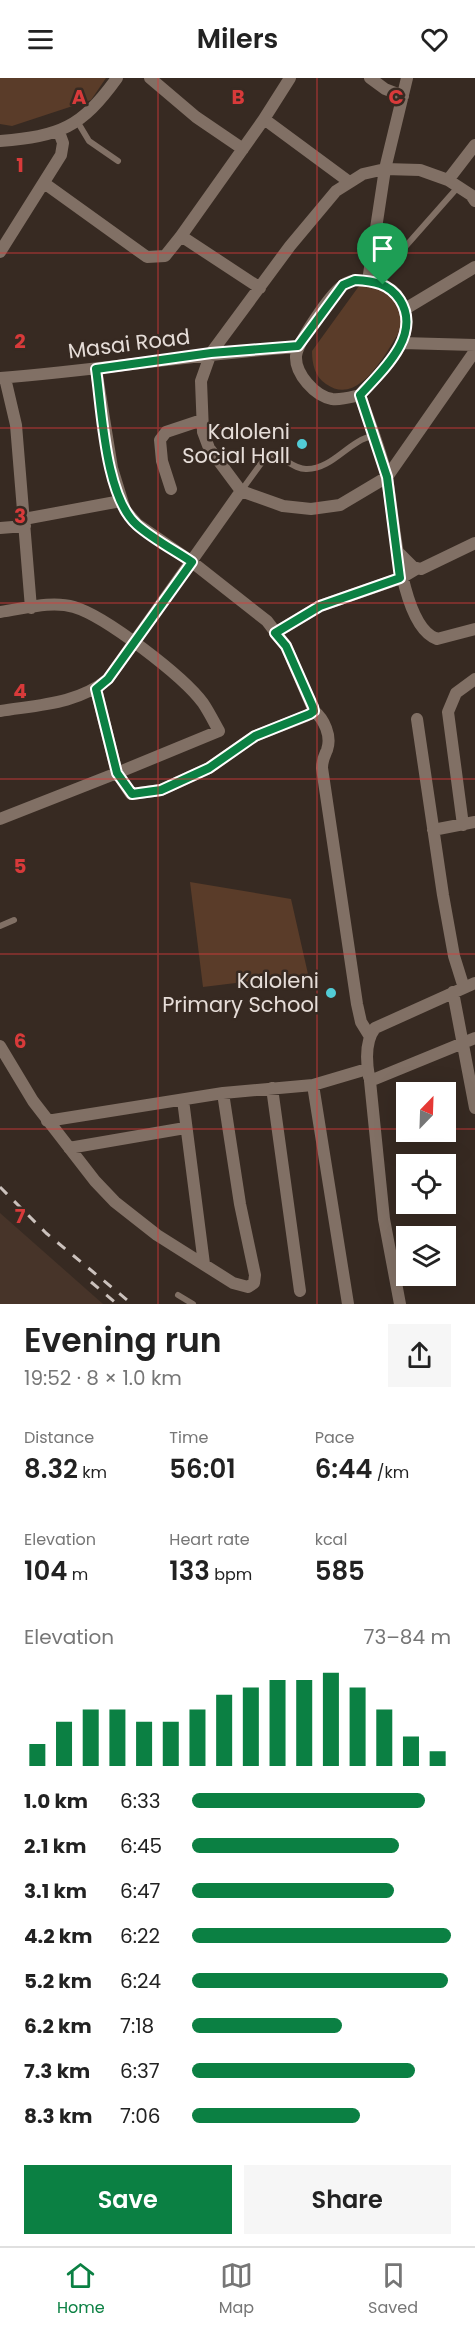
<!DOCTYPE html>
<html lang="en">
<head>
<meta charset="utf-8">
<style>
	:root { --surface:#fff; --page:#f6f6f6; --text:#222; --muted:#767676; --line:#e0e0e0; --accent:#0b8043 }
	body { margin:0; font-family:Poppins,sans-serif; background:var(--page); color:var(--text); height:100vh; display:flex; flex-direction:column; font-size:22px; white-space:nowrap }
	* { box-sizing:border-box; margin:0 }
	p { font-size:20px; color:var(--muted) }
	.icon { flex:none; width:33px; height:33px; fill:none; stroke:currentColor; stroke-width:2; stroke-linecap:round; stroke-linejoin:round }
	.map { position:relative; height:1226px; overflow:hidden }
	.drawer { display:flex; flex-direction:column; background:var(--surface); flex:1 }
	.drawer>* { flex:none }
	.needle { width:39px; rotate:23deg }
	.tools { position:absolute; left:396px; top:1004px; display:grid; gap:12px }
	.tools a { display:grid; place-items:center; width:60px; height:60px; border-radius:0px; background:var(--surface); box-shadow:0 6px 24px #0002; font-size:30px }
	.pin { position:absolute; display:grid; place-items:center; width:51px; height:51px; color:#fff; margin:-62px -26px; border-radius:50% 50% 50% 0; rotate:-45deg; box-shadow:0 0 6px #0007 }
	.pin .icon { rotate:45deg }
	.round { display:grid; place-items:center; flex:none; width:63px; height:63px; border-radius:0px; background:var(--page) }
	.overview { display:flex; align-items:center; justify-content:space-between; height:102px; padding:0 24px }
	h1 { font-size:33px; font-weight:600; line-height:45px }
	.metrics { display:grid; grid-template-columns:repeat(3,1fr); gap:9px; height:102px; padding:6px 24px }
	.metrics div { display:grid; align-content:center }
	.metrics b { font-size:26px; font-weight:600 }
	.metrics small { font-size:16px; font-weight:400 }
	.metrics p { font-size:16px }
	.chart { height:168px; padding:12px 24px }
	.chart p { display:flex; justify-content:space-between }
	.chart svg { width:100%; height:108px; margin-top:6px; stroke:var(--accent); stroke-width:6 }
	.button { display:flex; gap:12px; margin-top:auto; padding:12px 24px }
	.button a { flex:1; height:69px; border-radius:0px; background:var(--accent); color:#fff; font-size:24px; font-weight:600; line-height:69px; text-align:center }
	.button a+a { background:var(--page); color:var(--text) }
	ul { padding:0 24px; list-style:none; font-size:20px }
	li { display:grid; grid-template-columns:96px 72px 1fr; align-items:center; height:45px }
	li i { height:15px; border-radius:8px; background:var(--accent) }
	header { display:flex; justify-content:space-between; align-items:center; height:78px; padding:0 24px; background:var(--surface); font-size:27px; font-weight:600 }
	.tab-bar { display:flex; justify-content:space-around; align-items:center; height:84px; border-top:2px solid var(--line); background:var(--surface); font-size:16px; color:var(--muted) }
	.tab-bar a { display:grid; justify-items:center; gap:3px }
	.tab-bar .active { color:var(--accent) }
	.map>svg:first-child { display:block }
</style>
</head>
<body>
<header><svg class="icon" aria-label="menu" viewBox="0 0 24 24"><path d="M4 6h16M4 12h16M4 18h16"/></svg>Milers<svg class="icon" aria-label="heart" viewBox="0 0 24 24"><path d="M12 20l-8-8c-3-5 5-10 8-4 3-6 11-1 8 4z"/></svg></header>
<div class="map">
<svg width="475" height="1226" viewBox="0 0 475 1226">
	<rect width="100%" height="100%" fill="#372a22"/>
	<!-- built -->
	<path fill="#473429" d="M0,1135L103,1226H0Z"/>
	<!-- green -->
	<path fill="#5a3c29" d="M0,0H106L91,22L12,48L0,46Z
		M359,208H374L391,213L405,245C389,268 361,331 326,306C315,299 312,286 312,273Z
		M190,804L291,821L308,896L203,909Z"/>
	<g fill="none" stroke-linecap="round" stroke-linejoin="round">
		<!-- service -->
		<path stroke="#817065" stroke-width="6" d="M77,43L89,63L118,83
			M405,169L458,109
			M241,413L268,376C282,376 293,392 307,391C333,391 349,362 373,358
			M0,848L14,842
			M178,1217L193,1226"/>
		<!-- minor -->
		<path stroke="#817065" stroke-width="12" d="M150,0L196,39L243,71
			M370,0L385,11L403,18
			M264,41L290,0
			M0,63C60,58 81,50 117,0
			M448,102L475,67
			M44,105L147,179L165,178L181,158L260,210
			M475,123L471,117L448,102L420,92L385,91L363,96L336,113L290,168L211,275L201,303L203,354L209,370L241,413L283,428L311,431L340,427L387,399L475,273
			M181,158L264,41L348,103
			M0,174L61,77L63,65L59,54
			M355,202C373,203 390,205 400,222C422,257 383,292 360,317C351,319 342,322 332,321C315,318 295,296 296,278C298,263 330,217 342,208C345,205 351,203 355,202Z
			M368,203L385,91L407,0
			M405,231L475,189
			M402,265L475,267
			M0,300C100,292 198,276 298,269
			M5,300L16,347L31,530
			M360,317C369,344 381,372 387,400C394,436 399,548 437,561L475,551
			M171,411L162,383L160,362L166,354L202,342
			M24,441L121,423
			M0,450L25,448
			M398,474L413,489L421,491L475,465
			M0,534C23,531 51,522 74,529C105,538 183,598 203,625C209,634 214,644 219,653L117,695L96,611
			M275,555L320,528L401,500L416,491
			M0,633C37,627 78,626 108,601L241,413
			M314,633C324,641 332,658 327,672C324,679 322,682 322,690L357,926L361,944L369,957
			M417,641L443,817L454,878L464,910
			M0,741L117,695L131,716L161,712L209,690L255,658L306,638L314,633L286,568L267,543L192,484L137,446L125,432L112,390L96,291
			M463,747L448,634L456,615L475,601
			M433,752L475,744
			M453,914L475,1030
			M0,968L33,1023L95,1103L115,1124L157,1157L233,1205L248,1209L254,1205L255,1197L240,1126L223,1015
			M369,999C366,982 365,963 375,950L475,905
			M313,1007L348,1226
			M272,1010L300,1213
			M183,1022L204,1186
			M47,1043L223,1015L313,1007L367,991
			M69,1070L185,1050
			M400,1226L384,1141L370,1003L475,960"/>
		<!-- rail -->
		<path stroke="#cbc1bc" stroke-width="3" stroke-dasharray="10 10" stroke-linecap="butt" d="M0,1109L46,1155L132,1226
			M91,1204L117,1226"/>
	</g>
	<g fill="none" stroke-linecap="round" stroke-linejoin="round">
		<!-- route casing -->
		<g stroke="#fff" stroke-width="12">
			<path id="route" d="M355,202C373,203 389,205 400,222C422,257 383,292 360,317L387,399L400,500L320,528L275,555L286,568L313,629L314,633L310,636L255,658L209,690L161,712L132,716L117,695L96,611L108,601L192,484C174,472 153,461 137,447C105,419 102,332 96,291L211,275L298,268L343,207Z"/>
		</g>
		<!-- route -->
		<use href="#route" stroke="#0b8043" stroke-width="8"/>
	</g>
	<!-- grid -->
	<path fill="none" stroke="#d83a3a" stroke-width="1.5" stroke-opacity="0.55" d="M158,0V1226M317,0V1226M0,175H475M0,350H475M0,525H475M0,701H475M0,876H475M0,1051H406M446,1051H475"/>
	<!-- markers -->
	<g fill="#52ccd6" stroke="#372a22" stroke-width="2">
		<circle cx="302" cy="366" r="6"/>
		<circle cx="331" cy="915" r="6"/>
	</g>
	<g text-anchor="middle" stroke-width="5" stroke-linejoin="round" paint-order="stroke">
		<!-- street labels -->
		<g font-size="21" fill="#e6ddd8" stroke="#372a22">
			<text transform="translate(129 266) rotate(-7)" y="7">Masai Road</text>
		</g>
		<!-- poi labels -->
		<g font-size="21" fill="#e6ddd8" stroke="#372a22" text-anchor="end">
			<text x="290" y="361">Kaloleni<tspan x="290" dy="24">Social Hall</tspan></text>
			<text x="319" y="910">Kaloleni<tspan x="319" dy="24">Primary School</tspan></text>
		</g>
	</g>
	<g font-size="20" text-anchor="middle" font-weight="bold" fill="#d83a3a" stroke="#372a22" stroke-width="5" stroke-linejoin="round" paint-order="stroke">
		<text x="79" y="26">A</text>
		<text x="238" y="26">B</text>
		<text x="396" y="26">C</text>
		<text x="20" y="94">1</text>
		<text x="20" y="270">2</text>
		<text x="20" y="445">3</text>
		<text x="20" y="620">4</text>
		<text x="20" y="795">5</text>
		<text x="20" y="970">6</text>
		<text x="20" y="1145">7</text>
	</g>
</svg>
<div class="tools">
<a><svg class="needle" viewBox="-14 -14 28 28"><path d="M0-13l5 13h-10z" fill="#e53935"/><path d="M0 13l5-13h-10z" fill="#767676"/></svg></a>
<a><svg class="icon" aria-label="locate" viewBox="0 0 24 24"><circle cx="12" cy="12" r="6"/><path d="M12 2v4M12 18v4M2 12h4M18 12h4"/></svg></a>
<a><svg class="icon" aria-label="layers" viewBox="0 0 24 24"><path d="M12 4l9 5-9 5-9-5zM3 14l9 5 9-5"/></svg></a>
</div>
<div class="pin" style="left:383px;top:207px;background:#1e9e55"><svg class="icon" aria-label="arrive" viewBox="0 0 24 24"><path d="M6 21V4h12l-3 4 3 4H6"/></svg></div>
</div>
<section class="drawer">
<div class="overview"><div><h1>Evening run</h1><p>19:52 · 8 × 1.0 km</p></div><a class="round"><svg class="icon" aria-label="share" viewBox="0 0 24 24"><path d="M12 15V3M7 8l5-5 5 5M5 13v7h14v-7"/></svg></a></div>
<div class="metrics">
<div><p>Distance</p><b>8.32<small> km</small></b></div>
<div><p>Time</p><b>56:01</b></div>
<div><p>Pace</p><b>6:44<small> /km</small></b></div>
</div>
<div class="metrics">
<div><p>Elevation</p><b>104<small> m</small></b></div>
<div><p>Heart rate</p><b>133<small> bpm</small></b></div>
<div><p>kcal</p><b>585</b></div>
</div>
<div class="chart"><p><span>Elevation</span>73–84 m</p>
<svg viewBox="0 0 160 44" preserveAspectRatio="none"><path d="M5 44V35M15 44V26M25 44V21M35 44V21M45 44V26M55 44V26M65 44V21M75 44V15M85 44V12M95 44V9M105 44V9M115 44V6M125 44V12M135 44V21M145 44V32M155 44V38"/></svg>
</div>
<ul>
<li><b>1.0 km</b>6:33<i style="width:90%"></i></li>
<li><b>2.1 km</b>6:45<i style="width:80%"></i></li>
<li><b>3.1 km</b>6:47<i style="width:78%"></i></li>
<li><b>4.2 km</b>6:22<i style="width:100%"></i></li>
<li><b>5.2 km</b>6:24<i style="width:99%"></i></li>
<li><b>6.2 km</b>7:18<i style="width:58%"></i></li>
<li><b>7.3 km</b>6:37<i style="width:86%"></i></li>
<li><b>8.3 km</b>7:06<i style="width:65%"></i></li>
</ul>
<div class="button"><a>Save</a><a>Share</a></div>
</section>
<nav class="tab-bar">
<a class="active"><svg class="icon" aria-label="home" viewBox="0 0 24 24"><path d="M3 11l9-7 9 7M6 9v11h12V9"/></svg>Home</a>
<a><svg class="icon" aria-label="map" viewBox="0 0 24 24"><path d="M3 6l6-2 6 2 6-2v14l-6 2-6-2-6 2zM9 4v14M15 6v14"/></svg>Map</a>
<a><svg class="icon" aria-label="saved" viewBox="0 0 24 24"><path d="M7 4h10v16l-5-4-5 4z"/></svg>Saved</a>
</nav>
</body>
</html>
